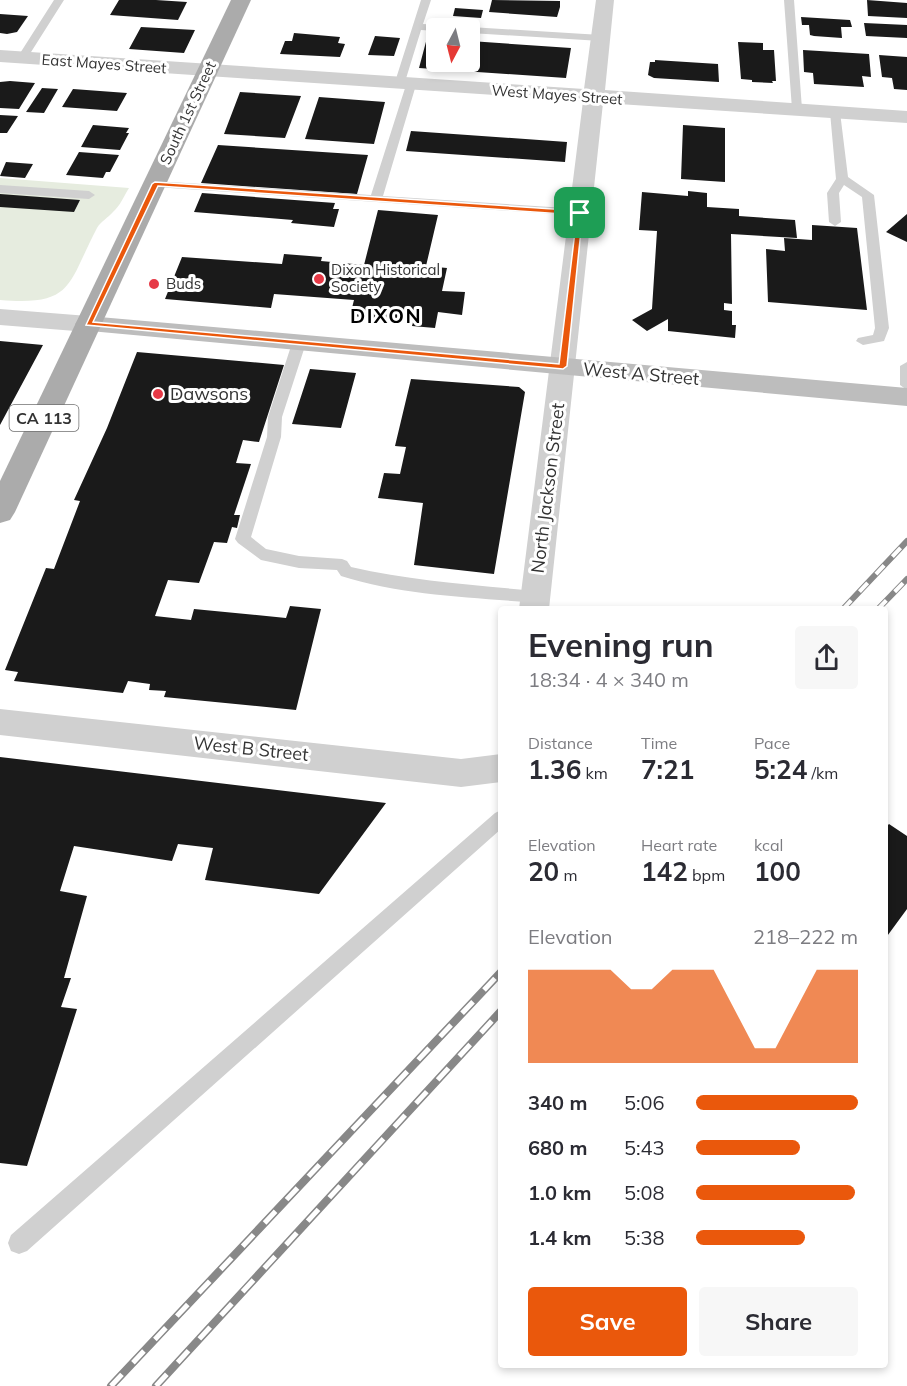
<!DOCTYPE html>
<html lang="en">
<head>
<meta charset="utf-8">
<style>
	:root { --surface:#fff; --page:#f7f7f7; --text:#2b2b33; --muted:#7c7c81; --accent:#ea580c }
	body { margin:0; font-family:Mulish,sans-serif; background:var(--page); color:var(--text); height:100vh; display:flex; flex-direction:column; font-size:22px; white-space:nowrap }
	* { box-sizing:border-box; margin:0 }
	p { font-size:20px; color:var(--muted) }
	.icon { flex:none; width:33px; height:33px; fill:none; stroke:currentColor; stroke-width:2; stroke-linecap:round; stroke-linejoin:round }
	.map { position:relative; flex:1; overflow:hidden }
	.sheet { position:absolute; left:498px; top:606px; width:390px; height:762px; display:flex; flex-direction:column; background:var(--surface); border-radius:6px; box-shadow:0 3px 9px #0003 }
	.sheet>* { flex:none }
	.needle { width:39px; rotate:187deg }
	.buttons { position:absolute; left:426px; top:18px; display:grid; gap:12px }
	.buttons a { display:grid; place-items:center; width:54px; height:54px; border-radius:6px; background:var(--surface); box-shadow:0 3px 9px #0003; font-size:30px }
	.pin { position:absolute; display:grid; place-items:center; width:51px; height:51px; color:#fff; margin:-26px; border-radius:12px; box-shadow:0 3px 9px #0006 }
	.round { display:grid; place-items:center; flex:none; width:63px; height:63px; border-radius:6px; background:var(--page) }
	.overview { display:flex; align-items:center; justify-content:space-between; height:102px; padding:0 30px }
	h1 { font-size:33px; font-weight:700; line-height:45px }
	.figures { display:grid; grid-template-columns:repeat(3,1fr); gap:9px; height:102px; padding:6px 30px }
	.figures div { display:grid; align-content:center }
	.figures b { font-size:26px; font-weight:700 }
	.figures small { font-size:16px; font-weight:400 }
	.figures p { font-size:16px }
	.chart { height:168px; padding:12px 30px }
	.chart p { display:flex; justify-content:space-between }
	.chart svg { width:100%; height:108px; margin-top:6px; fill:var(--accent); opacity:.7 }
	.cta { display:flex; gap:12px; margin-top:auto; padding:12px 30px }
	.cta a { flex:1; height:69px; border-radius:6px; background:var(--accent); color:#fff; font-size:24px; font-weight:700; line-height:69px; text-align:center }
	.cta a+a { background:var(--page); color:var(--text) }
	ul { padding:0 30px; list-style:none; font-size:20px }
	li { display:grid; grid-template-columns:96px 72px 1fr; align-items:center; height:45px }
	li i { height:15px; border-radius:8px; background:var(--accent) }
	.map>svg:first-child { display:block }
</style>
</head>
<body>
<div class="map">
<svg width="907" height="1386" viewBox="0 0 907 1386">
	<rect width="100%" height="100%" fill="#fff"/>
	<!-- green -->
	<path fill="#e6ecdf" d="M0,178L129,188C124,196 120,206 113,212C108,218 101,221 97,228C67,285 74,306 0,300Z"/>
	<!-- building -->
	<path fill="#1a1a1a" d="M119,0H156L187,2L178,20L110,15Z
		M492,0L560,1V7L557,17L489,12Z
		M867,0L907,3V18L868,16Z
		M455,8L483,10L481,18L453,16Z
		M0,14L28,16L17,32L7,34L0,33Z
		M801,17L850,20L852,27H841L842,38L814,36L810,35L809,25H802Z
		M864,23L907,25V38L866,36Z
		M141,27L195,30L184,53L129,49Z
		M294,33L340,37L338,43L345,44L340,57L280,54L285,41H292Z
		M375,36L400,38L394,56L368,55Z
		M427,38L436,39V62H470V41L571,48L566,78L419,68Z
		M738,42L763,43V50H774L776,81H772L773,83L752,82V80L741,79Z
		M803,50L869,54L871,77L862,76L864,87L814,84L813,73L804,72Z
		M879,55L907,57V90L894,89L892,78L882,77Z
		M655,60L718,64L719,82L654,78L648,75L650,62H655Z
		M0,82L10,81L35,83L19,109L0,108Z
		M42,88L58,89L44,113L26,112Z
		M73,89L127,93L117,111L62,107Z
		M240,92L301,96L285,138L224,134Z
		M319,97L385,102L374,144L305,139Z
		M0,115L18,116L7,133H0Z
		M93,125L129,128L126,133H129L120,150L81,147Z
		M683,125L725,128V182L681,179Z
		M411,131L567,142L565,162L406,151Z
		M218,145L368,155L357,194L201,183Z
		M79,152L119,155L110,172H106L103,178L66,175Z
		M6,162L33,164L25,178L0,176Z
		M688,191L707,193V207L739,209V216L795,220L797,238L731,234L732,304L724,303V310L732,311V325H736L735,338L668,331V319L647,331L632,320L652,309L657,231L639,230L642,192L688,196Z
		M202,193L335,203L333,209H339L334,227L291,223L293,220L194,212Z
		M0,194L80,200L74,212L0,207Z
		M378,210L438,215L426,266L447,268L442,291L465,292L462,315L438,312L435,328L412,326L413,321L350,316L354,300L274,294L271,308L165,299L182,257L282,264L284,254L322,257L321,261L364,265Z
		M907,214V242L886,232Z
		M812,225L857,228L867,310L768,302L766,249L785,251L784,238L812,240Z
		M0,341L43,345L0,425Z
		M137,352L284,365L259,442L243,440L236,463L251,464L234,515H240L237,528L232,527L227,543L214,542L199,583L168,580L155,616L191,620L194,609L286,618L290,606L321,609L296,710L164,697L166,691L149,690L150,684L128,681L123,693L14,681L18,672L5,670L46,568L54,569L80,501L74,500L107,428Z
		M310,369L356,373L341,428L292,424Z
		M411,379L519,387L525,392L494,574L414,565L423,503L378,498L384,473L400,474L406,447L395,446Z
		M0,757L386,803L319,894L205,880L213,848L178,844L172,861L74,846L60,891L87,896L64,978H71L61,1007L77,1009L27,1166L0,1163Z
		M889,824L907,836V909L885,939V828Z"/>
	<g fill="none" stroke-linecap="round" stroke-linejoin="round">
		<!-- lane -->
		<path fill="#d0d0d0" fill-rule="evenodd" d="M54,0H64L26,60H18L17,58Z
			M421,0H431L423,24L443,25L448,28H436V31L421,30L404,85L399,88L395,87L394,85Z
			M784,0H794L802,109L797,112L792,109Z
			M470,27L601,35L606,38L601,41L470,33V28H466Z
			M411,82L416,85L383,196L581,209L587,213L585,216L155,187L149,184L155,181L371,195L406,85Z
			M835,109L840,112L848,177L874,195L889,328L884,341L863,345L856,341L858,338L873,335L875,328L862,197L844,185L839,193L841,222L835,226L829,222L827,193L836,179L830,112Z
			M0,185L89,191L95,195L89,199L0,193Z
			M299,339L306,343L282,417L281,437L251,537L266,549L299,556L342,559L347,561L351,567C412,581 474,585 536,591L542,593L544,597L542,601L536,603C471,597 403,596 341,576L337,570L299,568L261,560L238,543L235,539L267,437L268,417L292,343Z
			M907,362V390L900,385V366Z
			M501,810V829L27,1251L19,1254L11,1251L8,1243L11,1235L495,813Z"/>
		<!-- street -->
		<path fill="#d0d0d0" fill-rule="evenodd" d="M596,0H614L605,90L907,111V123L603,103L549,609H519L583,101L0,62V50L584,89Z
			M0,309L88,316L97,318L100,324L97,330L88,332L0,325Z
			M0,709L461,759L501,754V782L461,787L0,735Z"/>
		<!-- secondary -->
		<path fill="#bdbdbd" fill-rule="evenodd" d="M88,316L907,388V406L79,330L75,324L79,318Z"/>
		<!-- primary -->
		<path fill="#ababab" fill-rule="evenodd" d="M231,0H251L15,512L10,520L0,523V481Z"/>
		<!-- rail-far1 casing -->
		<g stroke="#888" stroke-width="6">
			<path id="rail-far1" d="M843,609L907,541
				M878,609L907,579"/>
		</g>
		<!-- rail casing -->
		<g stroke="#888" stroke-width="8">
			<path id="rail" d="M111,1386L501,972
				M156,1386L501,1011"/>
		</g>
		<!-- rail-far1 -->
		<use href="#rail-far1" stroke="#fff" stroke-width="4" stroke-dasharray="12" stroke-linecap="butt"/>
		<!-- rail -->
		<use href="#rail" stroke="#fff" stroke-width="5" stroke-dasharray="16" stroke-linecap="butt"/>
	</g>
	<!-- route -->
	<path fill="#ea580c" stroke="#fff" stroke-width="1.5" fill-rule="evenodd" d="M155,182L583,211L567,366L563,369L86,325L152,184ZM158,186L577,215L559,364L93,322Z"/>
	<!-- markers -->
	<g fill="#e63946" stroke="#fff" stroke-width="2">
		<circle cx="319" cy="279" r="6"/>
		<circle cx="154" cy="284" r="6"/>
		<circle cx="158" cy="394" r="6"/>
	</g>
	<g text-anchor="middle" stroke-width="6" stroke-linejoin="round" paint-order="stroke">
		<!-- far-street labels -->
		<g font-size="15" fill="#333" stroke="#fff">
			<text transform="translate(104 64) rotate(4)" y="5">East Mayes Street</text>
			<text transform="translate(557 95) rotate(4)" y="5">West Mayes Street</text>
			<text transform="translate(188 113) rotate(-65)" y="5">South 1st Street</text>
		</g>
		<!-- far-poi labels -->
		<g font-size="15" fill="#333" stroke="#fff" text-anchor="start">
			<text x="331" y="275">Dixon Historical<tspan x="331" dy="17">Society</tspan></text>
			<text x="166" y="289">Buds</text>
		</g>
		<!-- shield labels -->
		<rect fill="#fff" stroke="#707070" stroke-width="1.5" x="9.5" y="405" width="69" height="26" rx="4.5"/>
		<g font-size="16" font-weight="bold" fill="#333">
			<text x="44" y="424">CA 113</text>
		</g>
		<!-- street labels -->
		<g font-size="18" fill="#333" stroke="#fff">
			<text transform="translate(641 374) rotate(5)" y="6">West A Street</text>
			<text transform="translate(548 488) rotate(-83)" y="6">North Jackson Street</text>
			<text transform="translate(251 749) rotate(6)" y="6">West B Street</text>
		</g>
		<!-- poi labels -->
		<g font-size="18" fill="#333" stroke="#fff" text-anchor="start">
			<text x="170" y="400">Dawsons</text>
		</g>
		<!-- far-district labels -->
		<g font-size="20" font-weight="bold" letter-spacing="1.5" fill="#000" stroke="#fff">
			<text x="386" y="323">DIXON</text>
		</g>
	</g>
</svg>
<div class="buttons">
<a><svg class="needle" viewBox="-14 -14 28 28"><path d="M0-13l5 13h-10z" fill="#e53935"/><path d="M0 13l5-13h-10z" fill="#7c7c81"/></svg></a>
</div>
<div class="pin" style="left:580px;top:213px;background:#1e9e55"><svg class="icon" aria-label="arrive" viewBox="0 0 24 24"><path d="M6 21V4h12l-3 4 3 4H6"/></svg></div>
<section class="sheet">
<div class="overview"><div><h1>Evening run</h1><p>18:34 · 4 × 340 m</p></div><a class="round"><svg class="icon" aria-label="share" viewBox="0 0 24 24"><path d="M12 15V3M7 8l5-5 5 5M5 13v7h14v-7"/></svg></a></div>
<div class="figures">
<div><p>Distance</p><b>1.36<small> km</small></b></div>
<div><p>Time</p><b>7:21</b></div>
<div><p>Pace</p><b>5:24<small> /km</small></b></div>
</div>
<div class="figures">
<div><p>Elevation</p><b>20<small> m</small></b></div>
<div><p>Heart rate</p><b>142<small> bpm</small></b></div>
<div><p>kcal</p><b>100</b></div>
</div>
<div class="chart"><p><span>Elevation</span>218–222 m</p>
<svg viewBox="0 0 160 44" preserveAspectRatio="none"><path d="M0 44V6L10 6L20 6L30 6L40 6L50 14L60 14L70 6L80 6L90 6L100 22L110 38L120 38L130 22L140 6L150 6L160 6V44z"/></svg>
</div>
<ul>
<li><b>340 m</b>5:06<i style="width:100%"></i></li>
<li><b>680 m</b>5:43<i style="width:64%"></i></li>
<li><b>1.0 km</b>5:08<i style="width:98%"></i></li>
<li><b>1.4 km</b>5:38<i style="width:67%"></i></li>
</ul>
<div class="cta"><a>Save</a><a>Share</a></div>
</section>
</div>
</body>
</html>
